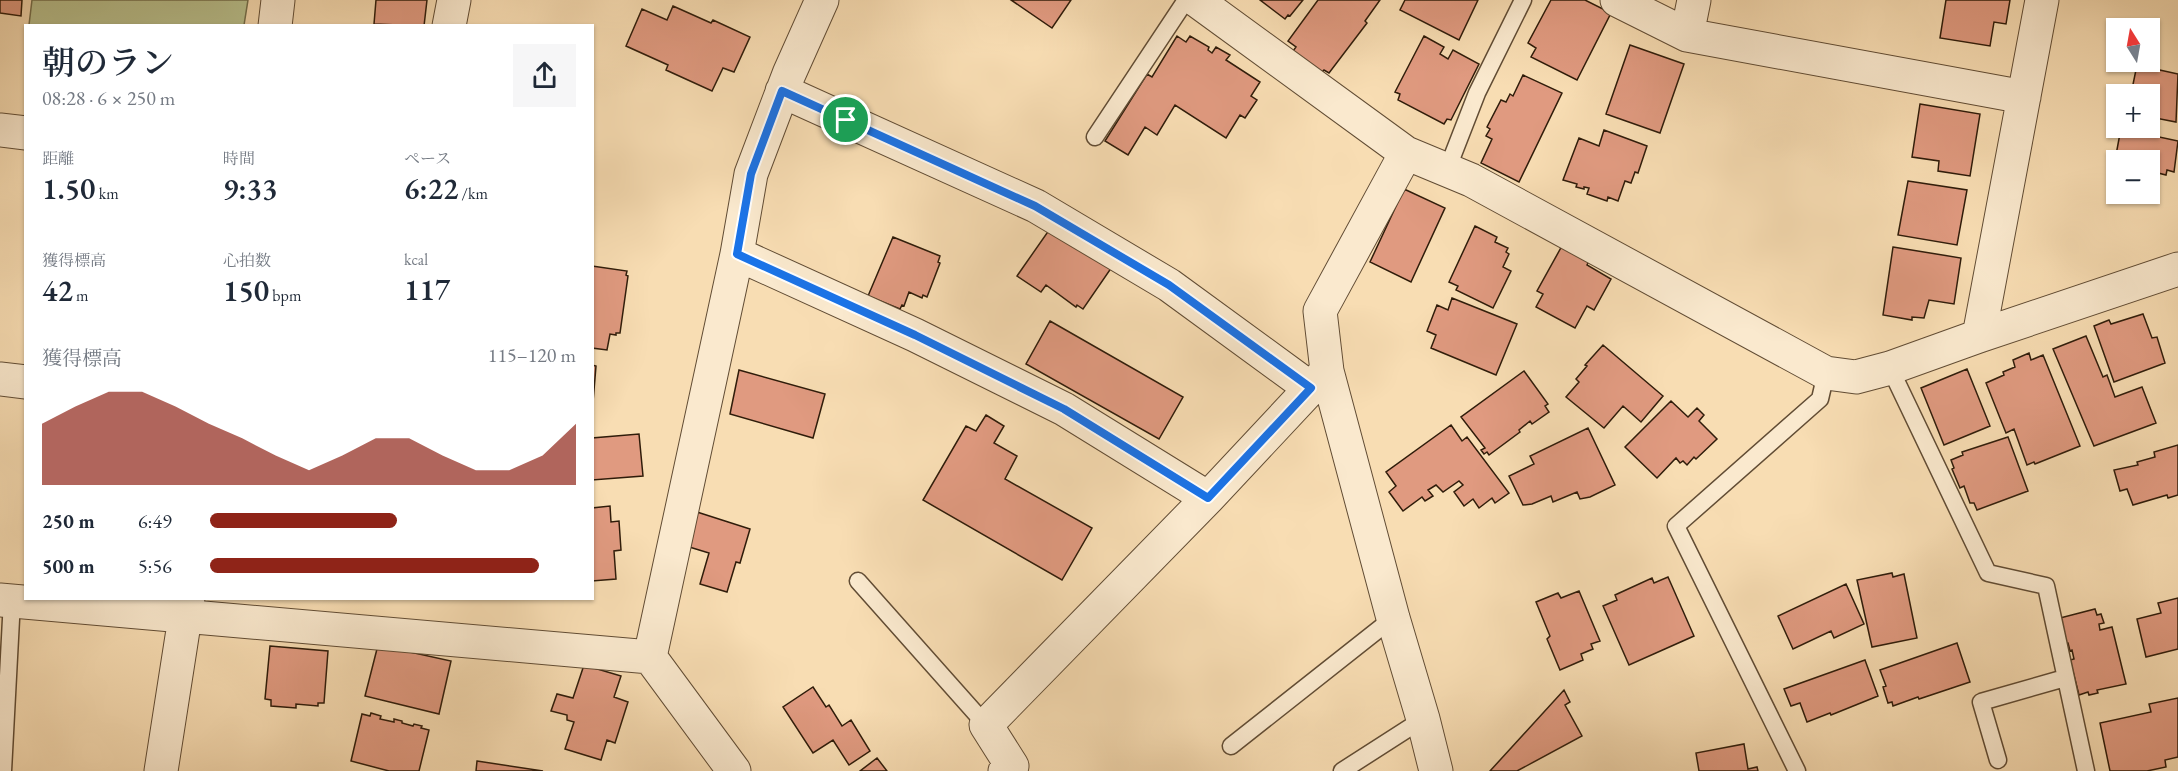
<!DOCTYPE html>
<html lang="ja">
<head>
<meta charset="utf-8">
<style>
	:root { --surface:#fff; --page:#f6f6f7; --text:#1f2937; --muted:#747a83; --accent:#8f2418 }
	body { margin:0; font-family:"EB Garamond","Noto Serif JP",serif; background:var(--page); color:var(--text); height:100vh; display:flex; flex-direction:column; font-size:22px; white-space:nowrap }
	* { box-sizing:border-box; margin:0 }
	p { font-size:20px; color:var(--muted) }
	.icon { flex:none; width:33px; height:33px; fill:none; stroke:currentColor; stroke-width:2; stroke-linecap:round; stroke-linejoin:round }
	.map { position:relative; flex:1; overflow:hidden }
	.sheet { position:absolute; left:24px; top:24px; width:570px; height:576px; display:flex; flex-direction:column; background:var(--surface); border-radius:0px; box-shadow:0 2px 4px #0004 }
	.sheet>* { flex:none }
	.needle { width:39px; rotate:349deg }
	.fabs { position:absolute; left:2106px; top:18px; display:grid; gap:12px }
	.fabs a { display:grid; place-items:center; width:54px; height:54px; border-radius:0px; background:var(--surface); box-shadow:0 2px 4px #0004; font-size:30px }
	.pin { position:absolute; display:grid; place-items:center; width:51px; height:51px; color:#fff; margin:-26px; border:3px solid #fff; border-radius:50%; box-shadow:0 2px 6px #0007 }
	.round { display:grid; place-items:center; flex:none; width:63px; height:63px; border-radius:0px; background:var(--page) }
	.summary { display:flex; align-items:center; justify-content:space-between; height:102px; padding:0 18px }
	h1 { font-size:33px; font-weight:600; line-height:45px }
	.metrics { display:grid; grid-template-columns:repeat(3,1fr); gap:9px; height:102px; padding:6px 18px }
	.metrics div { display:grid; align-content:center }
	.metrics b { font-size:30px; font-weight:600 }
	.metrics small { font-size:16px; font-weight:400 }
	.metrics p { font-size:16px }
	.chart { height:168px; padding:12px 18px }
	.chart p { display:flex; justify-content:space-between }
	.chart svg { width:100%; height:108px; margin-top:6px; fill:var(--accent); opacity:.7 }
	ul { padding:0 18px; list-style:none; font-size:20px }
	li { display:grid; grid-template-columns:96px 72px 1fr; align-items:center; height:45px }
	li i { height:15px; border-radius:8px; background:var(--accent) }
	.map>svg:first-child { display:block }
</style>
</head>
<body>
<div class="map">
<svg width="2178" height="771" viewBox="0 0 2178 771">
	<rect width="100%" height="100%" fill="#f8ddb3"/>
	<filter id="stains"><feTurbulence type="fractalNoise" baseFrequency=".00333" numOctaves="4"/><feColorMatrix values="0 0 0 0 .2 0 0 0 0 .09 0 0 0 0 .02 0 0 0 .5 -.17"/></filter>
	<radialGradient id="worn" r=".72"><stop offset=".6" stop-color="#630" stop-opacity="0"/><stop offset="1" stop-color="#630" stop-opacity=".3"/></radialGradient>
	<!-- green -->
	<path fill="#b9c28f" stroke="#746f4c" stroke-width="1.5" d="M32,0H248L244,25H29Z"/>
	<!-- building -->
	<path fill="#e09a80" stroke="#2f1c0a" stroke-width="1.5" d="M0,0H22L21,16L0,13Z
		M376,0H427L424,26L374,24Z
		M1011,0H1071L1052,28Z
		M1260,0H1303L1290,16L1288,15L1285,19Z
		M1318,0H1380L1365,21L1367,23L1329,73L1324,70L1322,72L1293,51L1296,47L1288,41Z
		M1405,0H1478L1459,40L1400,10Z
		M1551,0H1585L1611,13L1577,80L1531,57L1536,48L1528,43Z
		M1946,0H2010L2006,24L1994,22L1990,46L1940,38Z
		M673,6L711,23L713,20L750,37L734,72L723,68L712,91L666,70L668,65L626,46L642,9L667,20Z
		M1177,36L1186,42L1190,36L1209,47L1208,50L1212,53L1216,47L1230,55L1226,60L1260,82L1251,96L1257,100L1245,118L1240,115L1226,138L1175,105L1157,135L1145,127L1128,155L1105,141L1147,74L1152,77Z
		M1424,36L1444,47L1440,54L1448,59L1453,50L1479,64L1451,120L1447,119L1444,124L1398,100L1400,94L1395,92Z
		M1630,45L1684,64L1660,133L1606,114Z
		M2137,65L2178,74L2176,122L2150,117V94H2131Z
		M1523,75L1562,93L1519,182L1481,163L1492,139L1486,136L1490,129L1487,127L1501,100L1506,102L1510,94L1513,96Z
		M1920,104L1980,114L1970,176L1938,171L1939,161L1912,157Z
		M2121,128H2146L2145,134L2178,141L2174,172L2167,170L2166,175L2158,173L2155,188L2150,187V160H2116V172L2113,171Z
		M1604,130L1647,146L1638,173L1635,172L1631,183L1625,181L1618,201L1608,197L1607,201L1587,194L1589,188L1584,187V189L1576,187L1577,184L1563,180L1579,138L1599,146Z
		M1908,181L1967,190L1957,245L1898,235Z
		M1404,189L1445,208L1411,282L1370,262Z
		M1054,223L1114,264L1083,309L1077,305L1076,307L1046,285L1041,292L1017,276Z
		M1475,226L1497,237L1495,242L1508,248L1506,252L1509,254L1503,267L1511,271L1493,308L1456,290L1458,286L1449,282Z
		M893,237L940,256L938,262L940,263L927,297L923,295L922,298L909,292L904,306L902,305L900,309L868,296Z
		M1563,244L1590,259L1587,265L1611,279L1594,310L1587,306L1575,328L1536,307L1543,294L1537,291Z
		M1893,247L1961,258L1954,304L1929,300L1924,318L1912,317V320L1883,315Z
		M592,266L627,271L626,275L628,276L620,333H616V335L610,334L607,350L592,348Z
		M1452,298L1517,324L1496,375L1431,348L1436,335L1427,331L1437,305L1448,310Z
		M2143,314L2152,338L2157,337L2165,363L2114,382L2094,326L2109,320L2111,324Z
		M1050,321L1183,397L1159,439L1026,364Z
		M2086,336L2103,377L2107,375L2115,397L2142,387L2156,423L2094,446L2053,349Z
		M1603,345L1663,396L1641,422L1623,406L1604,428L1566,397L1579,382L1576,379L1587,366L1585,365Z
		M2029,353L2031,360L2043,355L2080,446L2035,464L2034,462L2027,465L2014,429L2006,433L1986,383L2004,375L2003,372L2015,367L2013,360Z
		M592,365L596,366L593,402H592Z
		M1967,369L1990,426L1944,445L1921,388Z
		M739,370L825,394L813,438L730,414Z
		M1524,371L1548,404L1545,406L1549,412L1532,424L1530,421L1519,430L1520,432L1489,455L1487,452L1484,454L1481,450L1485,448L1461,417Z
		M1671,401L1688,417L1697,408L1704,415L1699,421L1717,439L1696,459L1694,457L1687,465L1683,461L1680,463L1676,458L1657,478L1625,447Z
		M986,415L1004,426L994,443L1017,456L1005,479L1092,528L1062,580L923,500L966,426L976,431Z
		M1451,425L1462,441L1467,437L1509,493L1495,503L1492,498L1479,508L1473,499L1464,506L1454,492L1463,485L1459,481L1443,492L1436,485L1428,490L1433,496L1425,501L1422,497L1403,511L1389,492L1396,486L1386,472Z
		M1588,428L1615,485L1590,497L1580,499L1577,492L1553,502L1551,496L1532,504L1523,505L1509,476L1534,464L1530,456Z
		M639,434L643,476L592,480V438Z
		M2008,437L2028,491L1977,510L1974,503H1970L1964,486L1960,488L1952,469L1954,468L1951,460L1963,455L1962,452Z
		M2178,445V495L2168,498L2167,495L2133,505L2127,489L2120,491L2114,470L2138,465L2137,462L2155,457L2154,452Z
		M610,506L611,522L619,521L621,550L614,551L616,579L592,581V508Z
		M697,512L750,529L740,563L736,562L727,592L700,584L709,553L686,546Z
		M1892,573L1893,577L1904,574L1917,638L1872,647L1857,580Z
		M1668,577L1694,636L1629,665L1603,606L1617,600L1615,595L1652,578L1654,583Z
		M1846,584L1864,624L1834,638L1831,631L1793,649L1778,616Z
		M1579,591L1600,641L1591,644L1593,649L1581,654L1583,660L1560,670L1547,639L1550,636L1536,602L1558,593L1561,598Z
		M2178,598V649L2146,657L2137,619L2161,613L2158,603Z
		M2095,609L2097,615L2101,614L2104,623L2099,624L2100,630L2112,627L2126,684L2097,690L2098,693L2089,695L2088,692L2079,695L2070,660L2074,659L2072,650L2070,651L2068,643H2066L2060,618Z
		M1957,643L1970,682L1919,699L1918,697L1893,706L1892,702L1888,703L1883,687L1886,686L1880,670Z
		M378,645L451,661L439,714L365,696Z
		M270,646L328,651L324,703H318V706L296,704V708L271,706V700L265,699Z
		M1865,660L1878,696L1831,715L1830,713L1807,722L1800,703L1791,706L1784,689Z
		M584,665L621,676L614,697L628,702L615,743L607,740L601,760L565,749L574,722L567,720V715L551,711L557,694L573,698Z
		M813,687L826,707L829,705L842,726L851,720L870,751L849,765L833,740L813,753L783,707Z
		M1564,690L1570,702L1565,705L1582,736L1517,771H1490Z
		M2178,698V757L2165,760L2166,767L2147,771H2110L2100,723L2151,712L2149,704Z
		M371,713L381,716L380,719L394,722V719L402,721V723L413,726L414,724L422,726L421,728L429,730L419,771H389L351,761L362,714L370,716Z
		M1744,744L1748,769L1757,767L1758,771H1699L1696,753Z
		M877,758L887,771H860Z
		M477,761L543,771H476Z"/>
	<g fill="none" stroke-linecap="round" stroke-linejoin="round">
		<!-- service casing -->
		<g stroke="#614c34" stroke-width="19">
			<path id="service" d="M1095,137L1186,0
				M1447,170L1477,93L1523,0
				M1890,368L1988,573L2046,586L2086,771
				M858,581L986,725
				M1231,746L1393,618
				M1998,760L1981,702L2065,678
				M3,771L12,600
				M1342,771L1423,719
				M1797,771L1676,526L1820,399L1826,373"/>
		</g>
		<!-- minor casing -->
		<g stroke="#614c34" stroke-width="35">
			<path id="minor" d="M1196,0L1406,153L1471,180L1826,373L1856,377L1890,368L1979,336L2178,269
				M1617,0L1687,35L2024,97
				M275,26L278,0
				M449,26L454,0
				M1687,35L1694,0
				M782,91L1036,206L1169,285L1310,388
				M0,130L26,133
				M1406,153L1320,311L1327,371L1393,618L1423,719L1436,771
				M737,254L915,335L1064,409L1208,498
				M1979,336L2042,0
				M0,379L26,382
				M0,600L650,657L734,771
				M650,657L737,254L751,174L789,74L822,0
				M161,771L188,598
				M1005,771L1012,766L986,725L1208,498L1324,374"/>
		</g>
		<!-- service -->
		<use href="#service" stroke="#fae9ce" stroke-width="16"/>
		<!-- minor -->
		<use href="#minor" stroke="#fae9ce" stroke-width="33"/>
	</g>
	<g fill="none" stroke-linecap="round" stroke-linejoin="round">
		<!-- route casing -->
		<g stroke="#fff" stroke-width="12">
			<path id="route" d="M782,91L1035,206L1169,285L1311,388L1208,498L1064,409L915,335L737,254L751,174Z"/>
		</g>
		<!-- route -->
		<use href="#route" stroke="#1a73e8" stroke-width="8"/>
	</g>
	<rect width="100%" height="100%" filter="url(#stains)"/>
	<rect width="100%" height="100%" fill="url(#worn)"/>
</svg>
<div class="fabs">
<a><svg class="needle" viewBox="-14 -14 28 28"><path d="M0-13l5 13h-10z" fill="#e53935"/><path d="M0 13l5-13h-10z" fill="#747a83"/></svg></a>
<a>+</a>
<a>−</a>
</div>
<div class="pin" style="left:846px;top:120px;background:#1e9e55"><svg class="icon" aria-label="arrive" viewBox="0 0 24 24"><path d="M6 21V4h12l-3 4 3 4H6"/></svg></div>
<section class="sheet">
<div class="summary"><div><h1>朝のラン</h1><p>08:28 · 6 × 250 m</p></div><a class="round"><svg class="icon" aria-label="share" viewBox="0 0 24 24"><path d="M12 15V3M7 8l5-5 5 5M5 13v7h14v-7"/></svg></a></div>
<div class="metrics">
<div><p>距離</p><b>1.50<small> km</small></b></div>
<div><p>時間</p><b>9:33</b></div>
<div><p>ペース</p><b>6:22<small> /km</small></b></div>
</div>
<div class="metrics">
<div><p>獲得標高</p><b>42<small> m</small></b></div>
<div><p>心拍数</p><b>150<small> bpm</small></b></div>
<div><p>kcal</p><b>117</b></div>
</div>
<div class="chart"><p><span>獲得標高</span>115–120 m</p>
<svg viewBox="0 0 160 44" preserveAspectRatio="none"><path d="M0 44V19L10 12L20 6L30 6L40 12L50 19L60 25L70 32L80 38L90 32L100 25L110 25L120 32L130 38L140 38L150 32L160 19V44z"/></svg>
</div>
<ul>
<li><b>250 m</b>6:49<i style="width:51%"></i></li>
<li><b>500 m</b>5:56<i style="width:90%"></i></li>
</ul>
</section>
</div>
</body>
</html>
